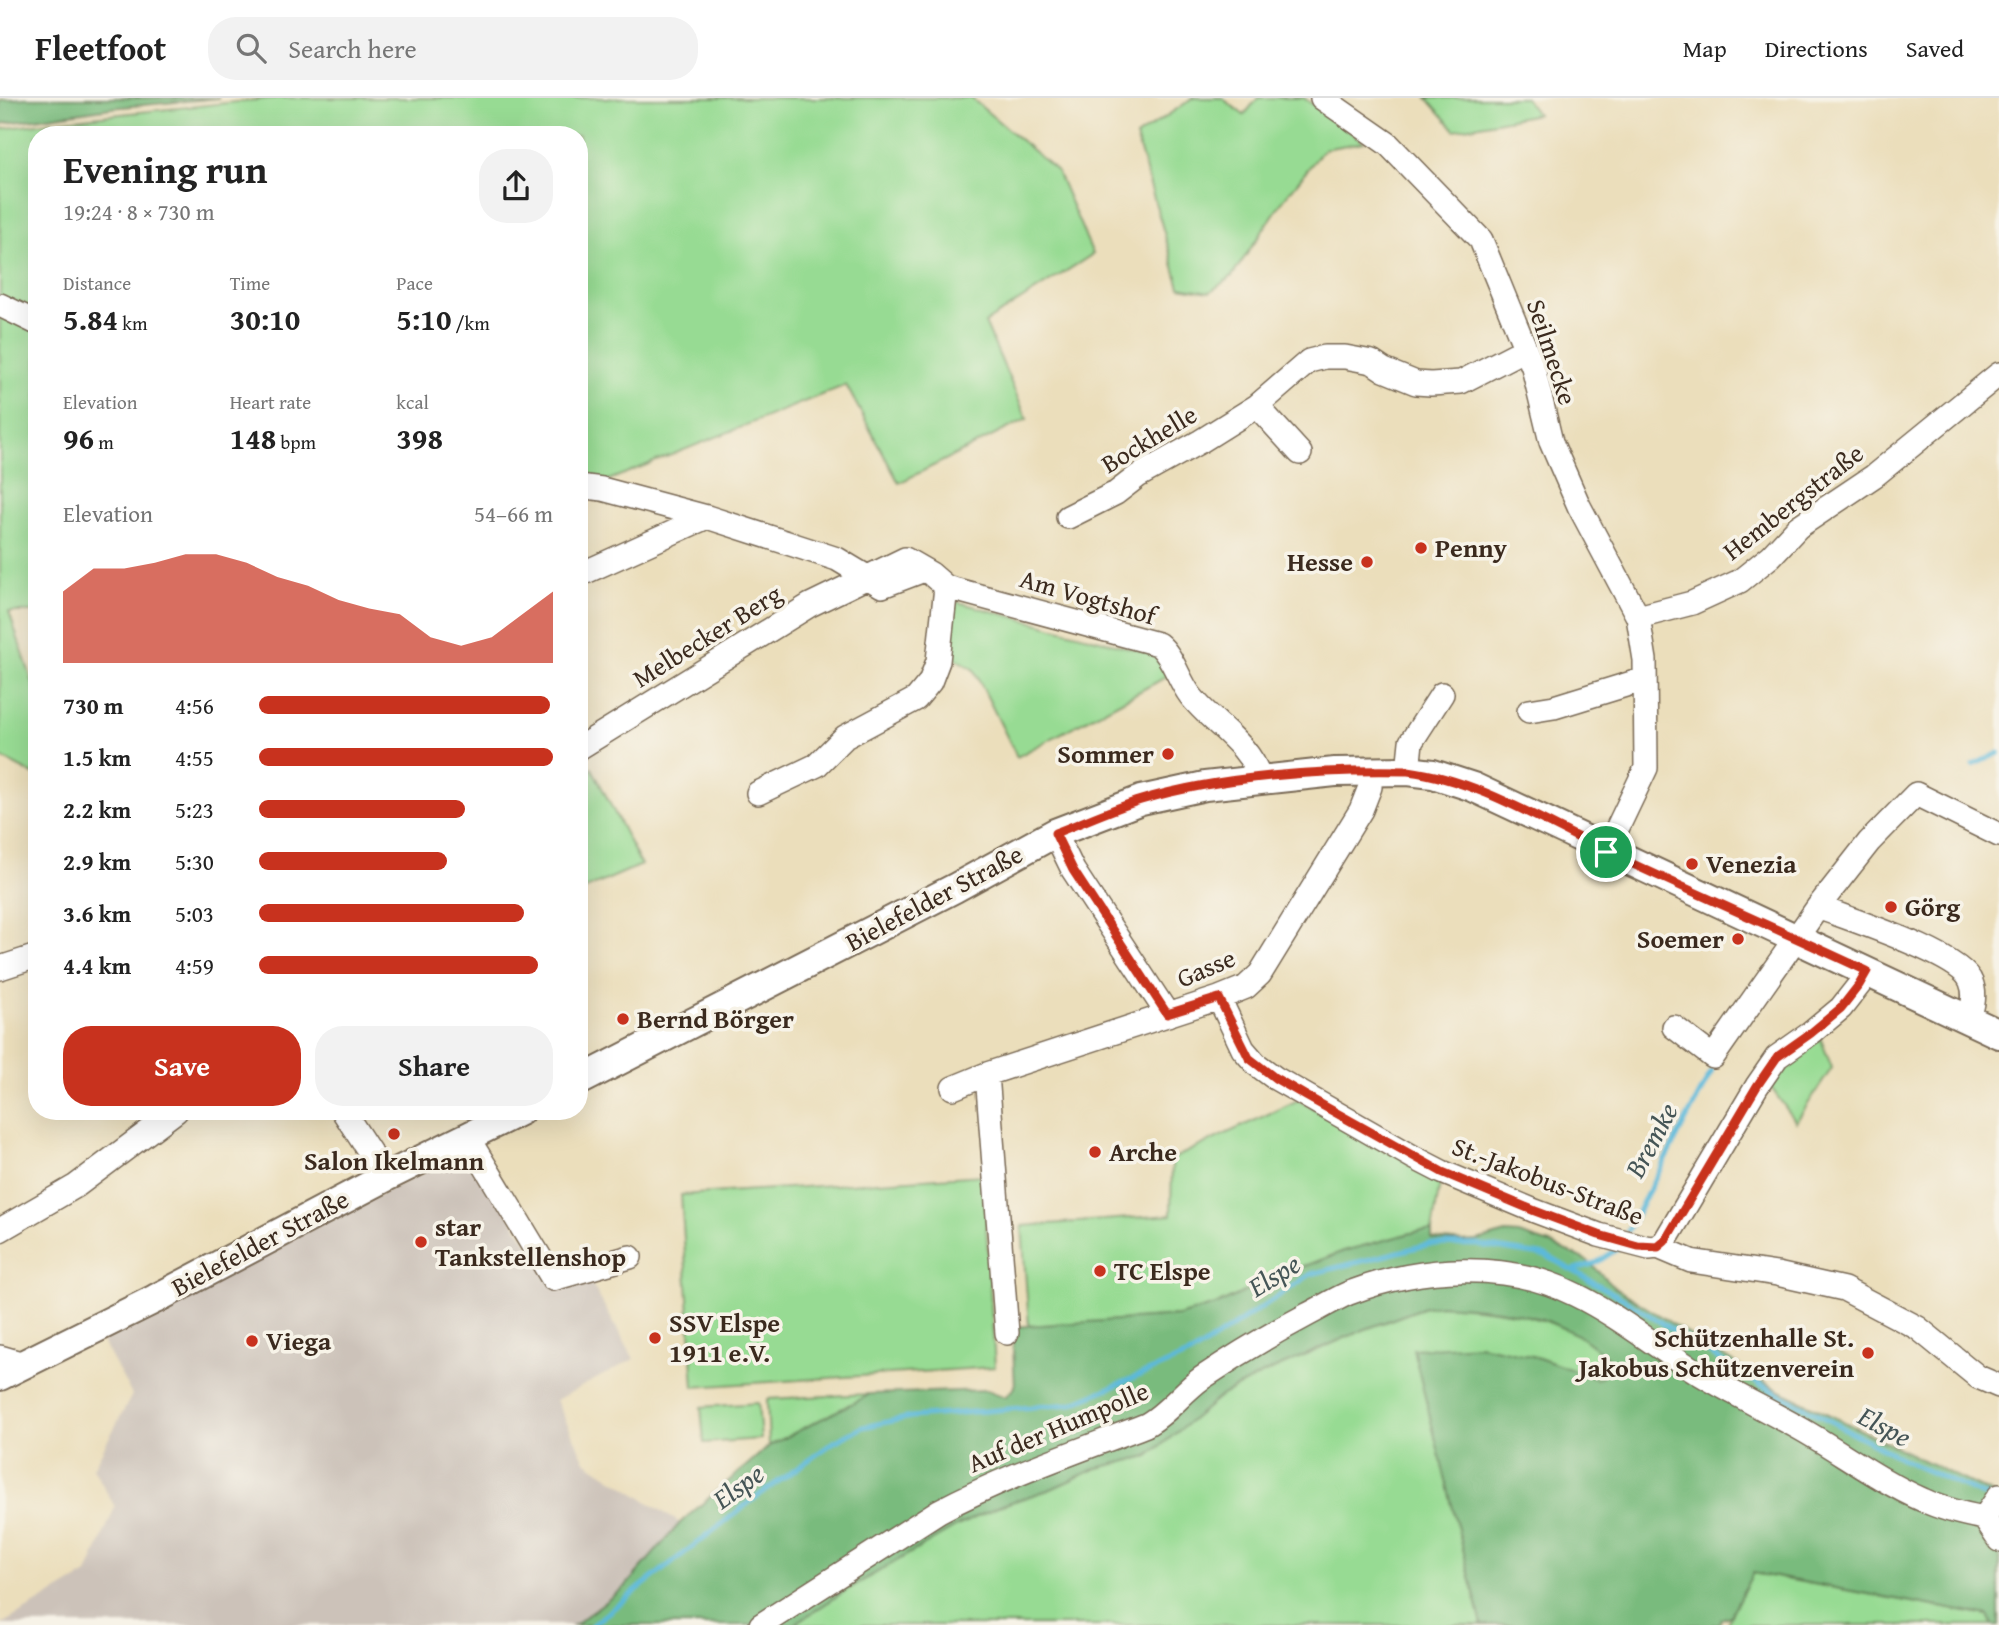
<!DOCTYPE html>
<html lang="en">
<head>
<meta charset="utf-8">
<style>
	:root { --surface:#fff; --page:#f2f2f2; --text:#222; --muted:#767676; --line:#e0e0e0; --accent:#c8321e }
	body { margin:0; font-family:"Gentium Book Plus",serif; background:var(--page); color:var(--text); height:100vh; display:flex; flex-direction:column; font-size:26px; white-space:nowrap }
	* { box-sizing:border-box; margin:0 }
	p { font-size:23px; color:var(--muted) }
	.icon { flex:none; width:38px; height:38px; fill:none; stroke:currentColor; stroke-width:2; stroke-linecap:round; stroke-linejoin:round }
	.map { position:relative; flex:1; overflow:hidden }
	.panel { position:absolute; left:28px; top:28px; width:560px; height:994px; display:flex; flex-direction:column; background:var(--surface); border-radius:28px; box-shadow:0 7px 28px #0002 }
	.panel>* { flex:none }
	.pin { position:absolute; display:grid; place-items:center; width:60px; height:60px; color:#fff; margin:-30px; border:4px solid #fff; border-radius:50%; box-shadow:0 2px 7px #0007 }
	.round { display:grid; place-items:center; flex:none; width:74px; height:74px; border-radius:28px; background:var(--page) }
	.overview { display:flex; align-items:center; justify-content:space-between; height:119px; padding:0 35px }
	h1 { font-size:38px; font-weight:600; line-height:52px }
	.stats { display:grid; grid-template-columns:repeat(3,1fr); gap:10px; height:119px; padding:7px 35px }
	.stats div { display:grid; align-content:center }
	.stats b { font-size:30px; font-weight:600 }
	.stats small { font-size:19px; font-weight:400 }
	.stats p { font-size:19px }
	.chart { height:196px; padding:14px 35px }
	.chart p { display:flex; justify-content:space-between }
	.chart svg { width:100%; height:126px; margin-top:7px; fill:var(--accent); opacity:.7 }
	.button { display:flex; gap:14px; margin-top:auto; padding:14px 35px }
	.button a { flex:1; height:80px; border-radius:28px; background:var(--accent); color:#fff; font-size:28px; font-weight:600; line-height:80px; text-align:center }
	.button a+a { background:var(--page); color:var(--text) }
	ul { padding:0 35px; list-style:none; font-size:23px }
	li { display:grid; grid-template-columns:112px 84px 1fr; align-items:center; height:52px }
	li i { height:18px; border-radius:9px; background:var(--accent) }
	header { display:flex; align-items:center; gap:42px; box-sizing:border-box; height:98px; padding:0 35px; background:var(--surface); border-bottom:2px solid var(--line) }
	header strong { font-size:33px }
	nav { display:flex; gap:38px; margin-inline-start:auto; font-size:24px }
	.search { width:490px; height:63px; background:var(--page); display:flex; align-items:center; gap:18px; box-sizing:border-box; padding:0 24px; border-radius:28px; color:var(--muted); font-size:26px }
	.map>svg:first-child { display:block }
</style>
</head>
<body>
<header>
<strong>Fleetfoot</strong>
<div class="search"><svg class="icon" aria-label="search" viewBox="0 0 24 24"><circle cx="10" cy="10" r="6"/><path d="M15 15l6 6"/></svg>Search here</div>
<nav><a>Map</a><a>Directions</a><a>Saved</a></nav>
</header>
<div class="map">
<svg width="1999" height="1527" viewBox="0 0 1999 1527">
	<rect width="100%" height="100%" fill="#f7f3e8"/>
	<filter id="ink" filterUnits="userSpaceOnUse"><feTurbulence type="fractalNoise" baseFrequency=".0143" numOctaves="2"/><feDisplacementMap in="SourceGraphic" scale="14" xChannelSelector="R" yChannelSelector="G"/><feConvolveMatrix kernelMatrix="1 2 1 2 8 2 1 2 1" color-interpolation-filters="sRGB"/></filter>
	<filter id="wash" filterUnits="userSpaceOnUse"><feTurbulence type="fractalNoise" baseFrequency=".00686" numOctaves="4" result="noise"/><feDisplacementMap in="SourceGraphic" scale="28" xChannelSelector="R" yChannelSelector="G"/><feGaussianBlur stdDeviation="1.57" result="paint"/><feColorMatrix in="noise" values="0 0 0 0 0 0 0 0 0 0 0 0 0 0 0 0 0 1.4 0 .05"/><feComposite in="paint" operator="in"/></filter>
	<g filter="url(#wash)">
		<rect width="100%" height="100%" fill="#ebdebb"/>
		<!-- industrial -->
		<path fill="#ccc2b9" d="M468,1052L552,1184L588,1179L634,1261L556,1302L585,1363L680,1425L625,1489L574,1527H0L87,1476L115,1409L93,1370L132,1297L99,1237Z"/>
		<!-- green -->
		<path fill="#97db93" stroke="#698258" stroke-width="2" d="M276,0H971L1057,73L1093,156L985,225L1027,321L899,385L846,287L579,394V37H37V514H9L37,597V678L0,659V31L73,21Z
			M1193,0H1222L1244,17L1258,0H1304L1364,44L1324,51L1284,101L1232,178L1210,194L1180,189L1136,39Z
			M1427,0H1525L1537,16L1455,32Z
			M954,503L1160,558L1170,577L1017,659L974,572L950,557Z
			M592,670L641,767L579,794V676Z
			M1818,934L1832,970L1796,1024L1764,980Z
			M1298,1002L1441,1079L1432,1133H1419L1344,1153L1270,1182L1219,1206L1178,1218L1029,1229L1022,1128L1171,1117L1172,1061Z
			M983,1077L995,1269L694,1289L681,1097Z
			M1440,1207C1486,1210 1534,1214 1577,1236C1587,1241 1597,1251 1607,1259L1602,1278L1597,1281L1536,1259L1414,1251L1482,1527H793L845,1493L957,1428L1002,1407L1051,1391L1097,1370L1148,1358L1222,1297L1271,1272L1363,1232L1425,1209Z
			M870,1296L769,1348L767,1301Z
			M758,1305L761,1341L704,1345L701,1309Z
			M1752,1475L1989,1518L1994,1527H1727L1730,1518Z"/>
		<!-- forest -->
		<path fill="#79bb7d" stroke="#5a724e" stroke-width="2" d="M26,0H219L111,10L0,26V2Z
			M1419,1133H1432V1141L1463,1144L1477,1143L1506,1135L1519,1136L1556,1148L1588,1163L1614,1189L1772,1289L1999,1399V1527H1994L1988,1518L1753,1475L1730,1518L1721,1521L1719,1527H1482L1413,1251L1480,1247L1536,1259L1597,1281L1602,1278L1607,1259L1578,1237L1543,1221L1499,1212L1471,1209L1440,1207L1425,1209L1363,1232L1271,1272L1222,1297L1148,1358L1097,1370L1051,1391L1002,1407L957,1428L845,1493L793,1527H574L625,1489L680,1425L769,1348L870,1296L987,1292L1005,1299L1015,1289L1012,1229L1178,1218L1219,1206L1269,1182L1344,1153Z"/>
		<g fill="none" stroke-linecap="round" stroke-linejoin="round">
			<!-- stream -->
			<path stroke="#5bb9da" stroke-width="5" d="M1973,667L1999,655
				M1628,1132L1712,973
				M1573,1172L1596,1165L1619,1150
				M592,1527L751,1403L834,1344L863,1329L911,1319L1071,1306L1193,1255L1311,1176L1430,1146L1478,1147L1547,1158L1627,1203L1750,1281L1912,1366L1989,1400"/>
		</g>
	</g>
	<g filter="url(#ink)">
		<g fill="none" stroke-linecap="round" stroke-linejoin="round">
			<!-- minor casing -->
			<g stroke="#796955" stroke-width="26">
				<path id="minor" d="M1322,0L1388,46L1481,142L1533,269L1551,344L1579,408L1638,519L1645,562L1646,670L1606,754
					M0,207L37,225
					M1257,308L1300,355
					M579,388L602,391L707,419L837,461L882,488L924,472
					M1068,419L1116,395L1138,378L1201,343L1257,308L1309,263L1325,259H1345L1372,264L1384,272L1416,285L1431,286L1461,284L1525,251
					M579,477L707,419
					M1638,519L1692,505L1740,483L1771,458L1798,429L1874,378L1999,276
					M1529,613L1554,609L1645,581
					M579,650L810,507L905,461L931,476L946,489L1158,546C1173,558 1178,581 1190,597C1211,625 1250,645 1260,681
					M1408,673L1411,644L1442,596
					M758,695L817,667L845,639L916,601L930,584L938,563L946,489
					M1055,735L1073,772L1168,917
					M1818,809C1848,821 1961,856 1971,884C1976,896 1973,908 1969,920
					M0,870L37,858
					M1219,900L1243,951L1256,966L1275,980L1413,1059L1442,1074L1535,1113L1599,1137L1649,1150L1658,1149L1665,1143L1757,988L1777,959L1811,935L1841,910L1859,887L1867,873
					M1674,929L1713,959L1818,809L1869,744L1916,696L1999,737
					M987,976L1007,1235
					M953,990L987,976L1219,900L1246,889L1260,876L1361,712L1370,689V673
					M343,1013L386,1079
					M468,1040L553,1181L630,1159
					M0,1132L76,1088L176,1013
					M1658,1149L1691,1163L1777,1176L1844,1191L1918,1230L1978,1279L1999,1288
					M0,1259L24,1266
					M1984,1420L1999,1398
					M1984,1420L1999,1442
					M761,1527L939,1413C1005,1378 1076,1354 1146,1327C1168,1315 1182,1294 1202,1280C1236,1257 1271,1236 1307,1217C1321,1210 1335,1201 1349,1195C1420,1168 1507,1162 1576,1197C1619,1218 1656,1249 1697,1274C1730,1294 1765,1311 1799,1330C1840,1353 1880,1383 1923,1402C1942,1411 1963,1416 1984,1420"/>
			</g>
			<!-- major casing -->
			<g stroke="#796955" stroke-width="32">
				<path id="major" d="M579,983L955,790L1055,735L1141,702L1205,688L1335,674L1408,673L1433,676L1473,689L1999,936
					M0,1278L155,1201L386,1079L520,1013"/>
			</g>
			<!-- minor -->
			<use href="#minor" stroke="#fff" stroke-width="23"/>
			<!-- major -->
			<use href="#major" stroke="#fff" stroke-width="28"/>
		</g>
	</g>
	<g fill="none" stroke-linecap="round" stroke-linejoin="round" filter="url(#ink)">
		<!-- route casing -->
		<g stroke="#fff" stroke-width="14">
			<path id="route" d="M1408,673C1478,682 1542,723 1605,753C1692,794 1780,832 1867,873L1859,887L1841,910L1811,935L1777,959L1757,988L1665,1143L1658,1149L1638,1148L1599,1137L1535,1113L1442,1074L1306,998L1275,980L1249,960L1219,900L1167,916L1073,772L1055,735C1084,724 1112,711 1141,702C1221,678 1325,671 1408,673Z"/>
		</g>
		<!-- route -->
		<use href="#route" stroke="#c8321e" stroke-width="9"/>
	</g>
	<!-- markers -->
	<g fill="#c8321e" stroke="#f7f3e8" stroke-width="2.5">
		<circle cx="1421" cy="450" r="7"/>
		<circle cx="1367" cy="464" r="7"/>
		<circle cx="1168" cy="656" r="7"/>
		<circle cx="1692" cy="766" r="7"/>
		<circle cx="1891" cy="809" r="7"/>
		<circle cx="1738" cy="841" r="7"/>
		<circle cx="623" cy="921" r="7"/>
		<circle cx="394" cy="1036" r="7"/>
		<circle cx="1095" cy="1054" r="7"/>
		<circle cx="421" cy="1144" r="7"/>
		<circle cx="1100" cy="1173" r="7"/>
		<circle cx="655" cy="1240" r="7"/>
		<circle cx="252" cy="1243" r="7"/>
		<circle cx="1868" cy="1255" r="7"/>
	</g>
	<g text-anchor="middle" stroke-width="7" stroke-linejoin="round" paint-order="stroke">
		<!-- street labels -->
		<g font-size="26" fill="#3b2a1e" stroke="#f7f3e8">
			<text transform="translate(1552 254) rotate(72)" y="9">Seilmecke</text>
			<text transform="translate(1149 341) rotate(-31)" y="9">Bockhelle</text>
			<text transform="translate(1793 404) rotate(-38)" y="9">Hembergstraße</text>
			<text transform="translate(1088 499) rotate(16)" y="9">Am Vogtshof</text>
			<text transform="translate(707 538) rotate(-32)" y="9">Melbecker Berg</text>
			<text transform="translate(934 800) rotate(-28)" y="9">Bielefelder Straße</text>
			<text transform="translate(1206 870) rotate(-23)" y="9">Gasse</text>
			<text transform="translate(1548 1083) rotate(21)" y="9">St.-Jakobus-Straße</text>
			<text transform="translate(260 1145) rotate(-28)" y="9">Bielefelder Straße</text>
			<text transform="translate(1058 1329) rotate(-23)" y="9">Auf der Humpolle</text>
		</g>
		<!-- poi labels -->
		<g font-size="26" font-weight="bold" fill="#3b2a1e" stroke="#f7f3e8" text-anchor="start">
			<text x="1435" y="459">Penny</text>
			<text x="1353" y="473" text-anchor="end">Hesse</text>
			<text x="1154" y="665" text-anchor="end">Sommer</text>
			<text x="1706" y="775">Venezia</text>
			<text x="1905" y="818">Görg</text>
			<text x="1724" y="850" text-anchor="end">Soemer</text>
			<text x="637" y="930">Bernd Börger</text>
			<text x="1109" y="1063">Arche</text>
			<text x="394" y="1072" text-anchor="middle">Salon Ikelmann</text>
			<text x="435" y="1138">star<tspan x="435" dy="30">Tankstellenshop</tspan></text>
			<text x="1114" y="1182">TC Elspe</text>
			<text x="669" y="1234">SSV Elspe<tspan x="669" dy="30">1911 e.V.</tspan></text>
			<text x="1854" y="1249" text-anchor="end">Schützenhalle St.<tspan x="1854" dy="30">Jakobus Schützenverein</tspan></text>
			<text x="266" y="1252">Viega</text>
		</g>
		<!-- water labels -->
		<g font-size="28" font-style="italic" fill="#455556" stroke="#f7f3e8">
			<text transform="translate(1651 1042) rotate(-62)" y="10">Bremke</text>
			<text transform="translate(1274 1177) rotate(-32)" y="10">Elspe</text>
			<text transform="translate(1885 1328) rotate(28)" y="10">Elspe</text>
			<text transform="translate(738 1388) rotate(-36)" y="10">Elspe</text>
		</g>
	</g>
</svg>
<div class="pin" style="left:1606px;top:754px;background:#1e9e55"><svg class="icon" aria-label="arrive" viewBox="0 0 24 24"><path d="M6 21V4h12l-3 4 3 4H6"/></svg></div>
<section class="panel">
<div class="overview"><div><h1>Evening run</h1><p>19:24 · 8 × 730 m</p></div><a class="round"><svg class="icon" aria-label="share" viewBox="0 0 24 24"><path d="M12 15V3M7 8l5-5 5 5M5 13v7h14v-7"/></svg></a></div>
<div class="stats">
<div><p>Distance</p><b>5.84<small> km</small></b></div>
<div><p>Time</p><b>30:10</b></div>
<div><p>Pace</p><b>5:10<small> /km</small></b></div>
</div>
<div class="stats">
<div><p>Elevation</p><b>96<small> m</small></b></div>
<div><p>Heart rate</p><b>148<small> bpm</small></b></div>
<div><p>kcal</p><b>398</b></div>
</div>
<div class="chart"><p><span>Elevation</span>54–66 m</p>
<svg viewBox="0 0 160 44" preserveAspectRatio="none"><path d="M0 44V19L10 11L20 11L30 9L40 6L50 6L60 9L70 14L80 17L90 22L100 25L110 27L120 35L130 38L140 35L150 27L160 19V44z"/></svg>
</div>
<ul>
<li><b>730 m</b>4:56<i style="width:99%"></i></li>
<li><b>1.5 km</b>4:55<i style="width:100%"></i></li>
<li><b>2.2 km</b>5:23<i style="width:70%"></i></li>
<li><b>2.9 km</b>5:30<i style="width:64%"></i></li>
<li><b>3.6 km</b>5:03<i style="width:90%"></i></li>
<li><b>4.4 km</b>4:59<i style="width:95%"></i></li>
</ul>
<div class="button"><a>Save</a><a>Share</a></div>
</section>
</div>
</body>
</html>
